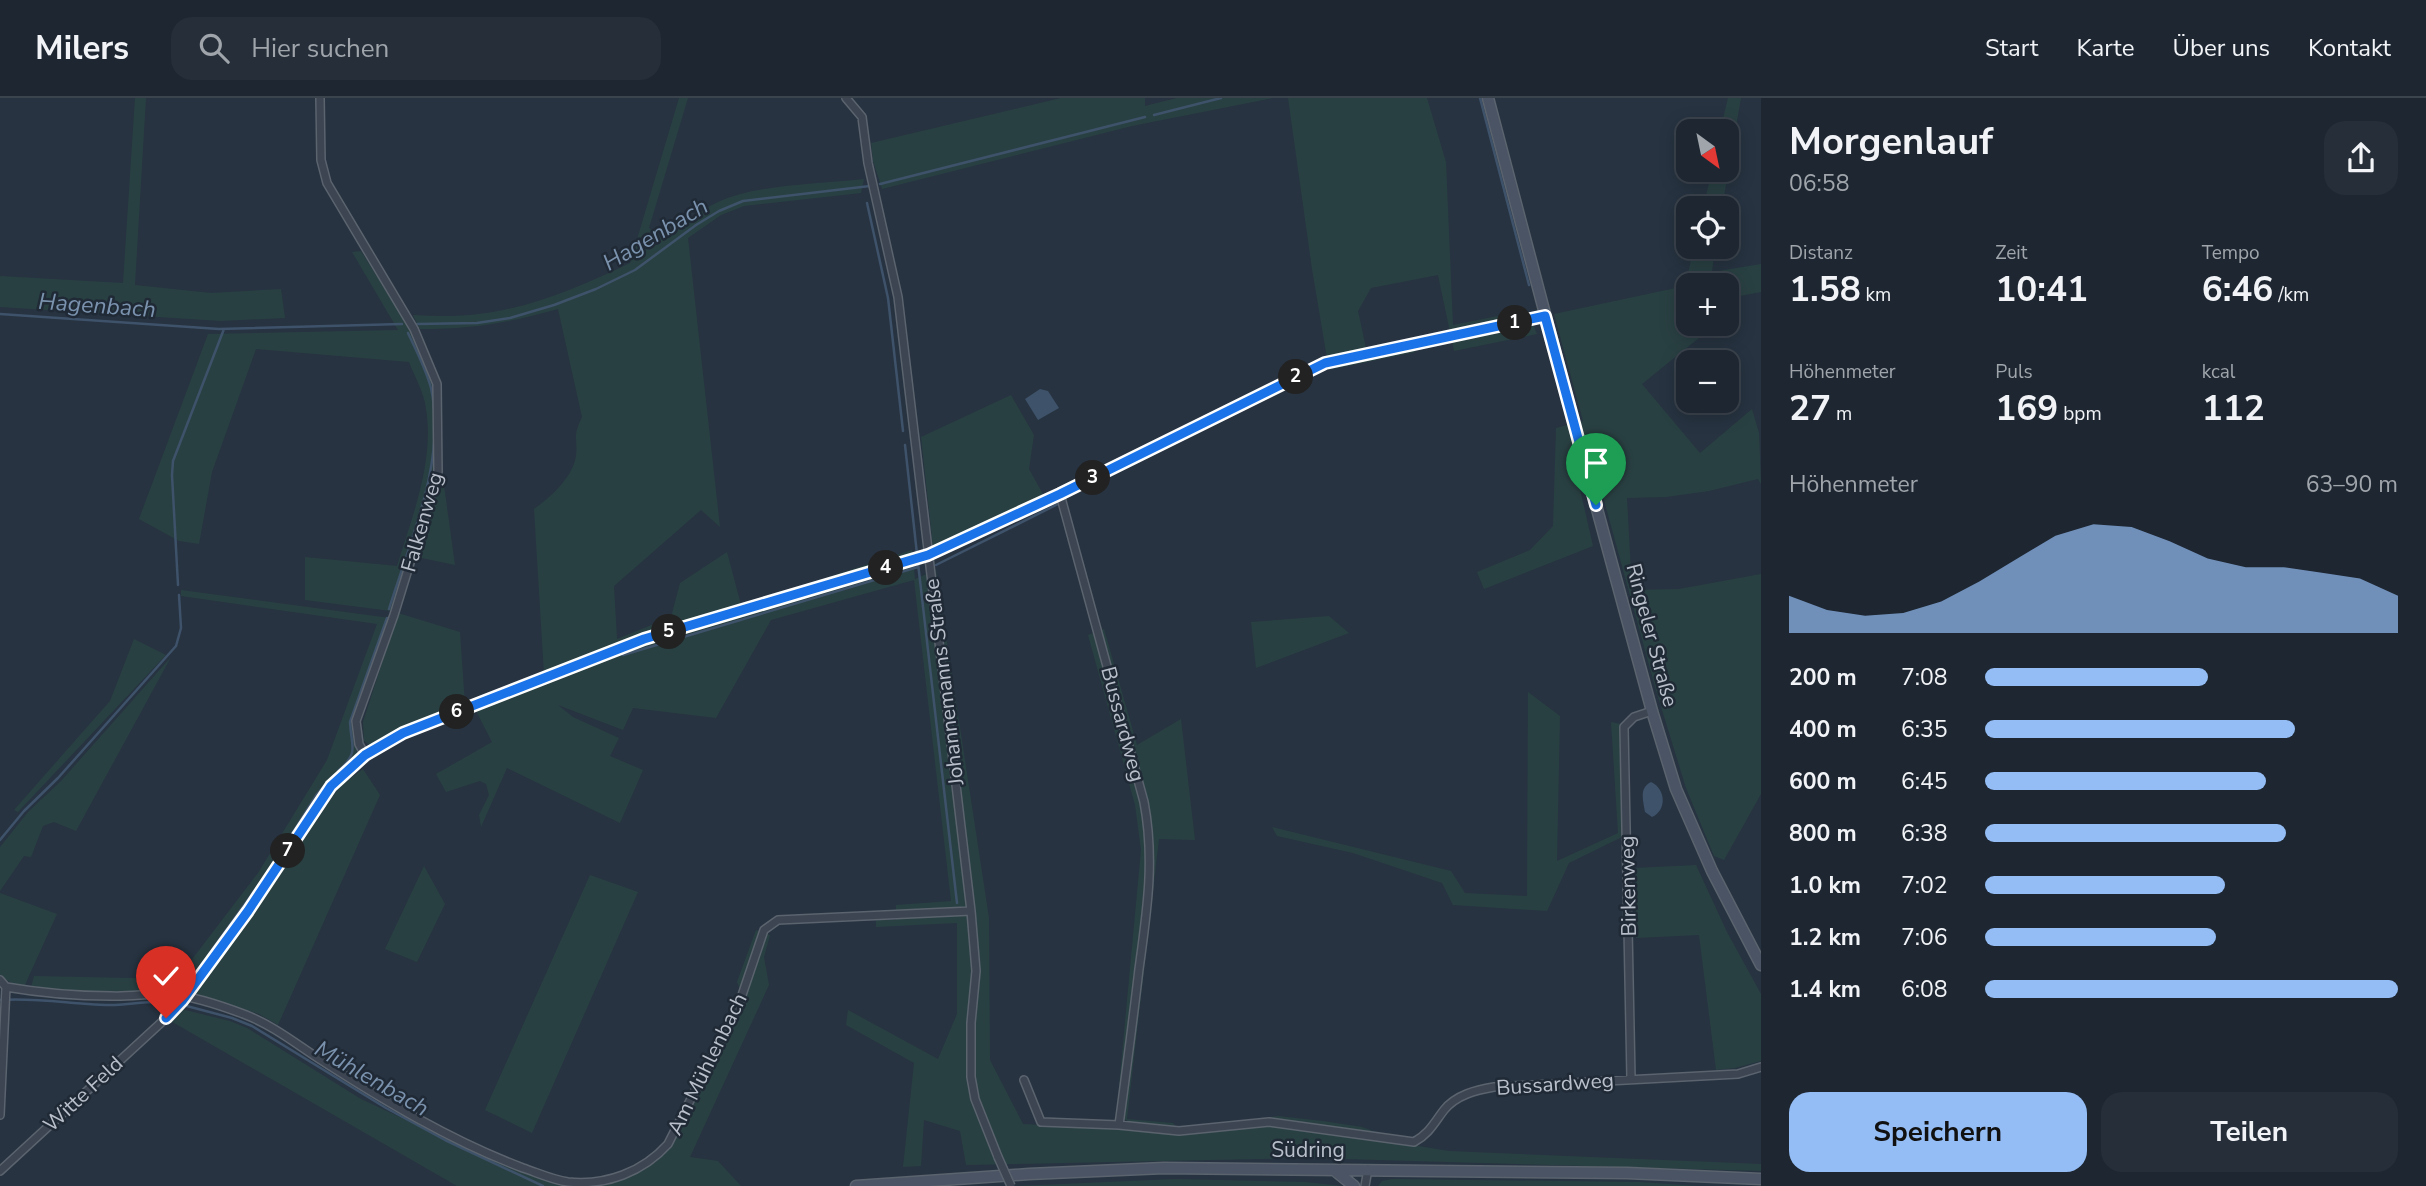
<!DOCTYPE html>
<html lang="de">
<head>
<meta charset="utf-8">
<style>
	:root { --surface:#1d2631; --page:#252e39; --text:#f1f3f6; --muted:#a0a5ab; --line:#3b434d; --accent:#94bdf5 }
	body { margin:0; font-family:"Nunito Sans",sans-serif; background:var(--page); color:var(--text); height:100vh; display:flex; flex-direction:column; font-size:26px; white-space:nowrap }
	* { box-sizing:border-box; margin:0 }
	p { font-size:23px; color:var(--muted) }
	.icon { flex:none; width:38px; height:38px; fill:none; stroke:currentColor; stroke-width:2; stroke-linecap:round; stroke-linejoin:round }
	.map { position:relative; flex:1; overflow:hidden }
	.panel { display:flex; flex-direction:column; background:var(--surface); width:665px }
	.panel>* { flex:none }
	.needle { width:46px; rotate:147deg }
	.fabs { position:absolute; left:1676px; top:21px; display:grid; gap:14px }
	.fabs a { display:grid; place-items:center; width:63px; height:63px; border-radius:14px; background:var(--surface); box-shadow:0 4px 18px #0003,0 0 0 2px var(--line); font-size:35px }
	.pin { position:absolute; display:grid; place-items:center; width:60px; height:60px; color:#fff; margin:-72px -30px; border-radius:50% 50% 50% 0; rotate:-45deg; box-shadow:0 0 7px #0007 }
	.pin .icon { rotate:45deg }
	.km { position:absolute; width:35px; height:35px; margin:-18px; border-radius:50%; background:#222; color:#fff; font-size:19px; line-height:35px; text-align:center }
	.round { display:grid; place-items:center; flex:none; width:74px; height:74px; border-radius:21px; background:var(--page) }
	.head { display:flex; align-items:center; justify-content:space-between; height:119px; padding:0 28px }
	h1 { font-size:38px; font-weight:700; line-height:52px }
	.stats { display:grid; grid-template-columns:repeat(3,1fr); gap:10px; height:119px; padding:7px 28px }
	.stats div { display:grid; align-content:center }
	.stats b { font-size:35px; font-weight:700 }
	.stats small { font-size:19px; font-weight:400 }
	.stats p { font-size:19px }
	.chart { height:196px; padding:14px 28px }
	.chart p { display:flex; justify-content:space-between }
	.chart svg { width:100%; height:126px; margin-top:7px; fill:var(--accent); opacity:.7 }
	.primary-button { display:flex; gap:14px; margin-top:auto; padding:14px 28px }
	.primary-button a { flex:1; height:80px; border-radius:21px; background:var(--accent); color:#111; font-size:28px; font-weight:700; line-height:80px; text-align:center }
	.primary-button a+a { background:var(--page); color:var(--text) }
	ul { padding:0 28px; list-style:none; font-size:23px }
	li { display:grid; grid-template-columns:112px 84px 1fr; align-items:center; height:52px }
	li i { height:18px; border-radius:9px; background:var(--accent) }
	header { display:flex; align-items:center; gap:42px; box-sizing:border-box; height:98px; padding:0 35px; background:var(--surface); border-bottom:2px solid var(--line) }
	header strong { font-size:33px }
	nav { display:flex; gap:38px; margin-inline-start:auto; font-size:24px }
	.search { width:490px; height:63px; background:var(--page); display:flex; align-items:center; gap:18px; box-sizing:border-box; padding:0 24px; border-radius:21px; color:var(--muted); font-size:26px }
	main { display:flex; flex:1; min-height:0 }
	.map>svg:first-child { display:block }
</style>
</head>
<body>
<header>
<strong>Milers</strong>
<div class="search"><svg class="icon" aria-label="search" viewBox="0 0 24 24"><circle cx="10" cy="10" r="6"/><path d="M15 15l6 6"/></svg>Hier suchen</div>
<nav><a>Start</a><a>Karte</a><a>Über uns</a><a>Kontakt</a></nav>
</header>
<main>
<div class="map">
<svg width="1761" height="1088" viewBox="0 0 1761 1088">
	<rect width="100%" height="100%" fill="#273341"/>
	<!-- green -->
	<path fill="#294042" d="M135,0H146L135,187L211,195L281,191L285,220L221,223L0,209V178L123,185Z
		M679,0H688L649,130L664,142C681,128 698,113 718,104C758,86 820,86 864,81L861,95L744,108L721,117L688,140L720,429L701,412L614,488L617,541L671,519L680,485L727,454L741,507L912,452L915,481L936,472L989,820L990,962L1023,1026L1126,1032L1127,1022L1116,1021L1141,752L1135,707L1088,537L1104,531L1137,647L1181,621L1195,742L1159,741L1127,1021L1173,1025L1183,1037L1222,1032L1224,1025L1278,1018L1323,1023L1362,1029L1412,1047L1449,1053L1761,1066V1073L1309,1060L966,1067L960,1033L924,1022L921,1068L903,1069L914,965L846,927L848,912L938,961L957,916V825L876,829V822H896V807L951,803L914,482L771,522L716,620L633,610L623,632L558,607L573,619L619,640L610,658L643,672L620,725L507,670L481,729L479,717L489,697L486,686L480,683L446,694L436,676L492,644L475,611L548,586L544,576L534,411C550,400 573,379 576,358C578,338 572,340 582,319L558,211C508,225 472,231 420,231L413,217C435,218 456,219 478,216C532,210 582,188 630,165Z
		M1061,0H1145V8L1177,0H1273L1132,28L882,91L873,63L871,45Z
		M1288,0H1427L1446,64L1453,227L1527,212L1537,236L1454,253L1438,177L1371,190L1358,213L1366,250L1406,244L1416,254L1329,272L1312,171Z
		M1728,0H1741L1722,110H1703L1712,72H1727V33H1720Z
		M1694,149H1715L1712,174L1761,166V194L1729,200L1727,203V187H1689V226H1722L1727,236L1699,240L1642,286L1700,355L1752,311L1759,335L1761,386L1758,381L1709,393L1666,399L1627,400L1632,492L1679,491L1761,476V696L1724,762L1714,758L1686,690L1655,589L1592,358L1577,378L1593,448L1484,491L1477,474L1530,452L1553,428L1556,330L1583,323L1554,216L1685,188Z
		M361,153C387,196 421,240 433,290C450,364 414,443 391,513L305,502V459L397,468C413,416 436,360 425,305C422,291 414,277 409,264L256,251L212,374L199,446L179,443L139,421L208,236L398,232L352,154Z
		M1011,297L1034,337L1029,371L1044,398L933,449L921,339Z
		M442,373L455,467L417,459Z
		M181,492L390,520L354,623L357,656L353,663L327,687L245,811L182,894L111,896L35,892L31,890L34,878L177,881L258,775L327,662L377,526L181,498Z
		M398,515L460,534L465,607L402,632L371,648L364,643L363,624Z
		M1329,518L1349,535L1256,570L1251,524Z
		M134,541L166,557L18,714L14,712L110,603Z
		M171,559L76,733L54,724L43,728L31,759L24,758L0,793V749L28,714L61,683Z
		M1528,594L1560,618L1557,763L1618,735L1611,624L1621,626L1622,739L1569,765L1547,813L1453,807L1442,785L1353,755L1277,738L1272,729L1451,773L1465,795L1527,798Z
		M363,671L380,697L278,927L259,916L196,896L340,688Z
		M1696,767L1727,834L1761,896V963L1735,970L1716,972L1699,837L1636,840L1635,770Z
		M424,768L445,806L417,864L385,851Z
		M590,777L638,794L532,1035L485,1012Z
		M0,795L57,816L24,889L13,886L0,878Z
		M756,832L770,837L764,859L769,887L690,1059L718,1063L741,1088H569C617,1084 648,1079 678,1037L746,905L737,884Z
		M181,911L230,923L247,930L361,1001L486,1059L568,1088H457L169,922Z
		M1175,1081L1305,1084L1343,1088H1015Z
		M1392,1081L1639,1084L1699,1088H1378L1382,1083Z"/>
	<!-- water -->
	<path fill="#3e526a" d="M1040,291L1048,293L1059,310L1038,322L1025,301Z
		M1651,684C1666,691 1667,712 1652,719L1645,714C1643,702 1639,690 1651,684Z"/>
	<g fill="none" stroke-linecap="round" stroke-linejoin="round">
		<!-- stream -->
		<path stroke="#3e526a" stroke-width="2.5" d="M1480,0L1529,187
			M1154,17L1221,0
			M880,86L1145,19
			M867,105L888,200L903,333
			M0,216L219,231L402,226
			M417,226L477,225L510,220L554,207L596,191L635,172L696,127L719,113L743,103L870,88
			M905,347L917,456
			M918,465L957,805
			M936,467L1058,406
			M178,487L172,377L173,363L224,231
			M389,511C410,443 447,362 431,290C426,271 416,252 408,235
			M623,557L918,469
			M338,673C360,654 351,649 350,624L387,520
			M0,742L24,713L58,680L176,548L181,530L179,497
			M191,881L272,768L317,696L334,677
			M0,902C38,899 76,907 115,907C135,906 155,902 175,905
			M183,907L232,920L252,928L386,1010L445,1042L543,1088"/>
		<!-- street casing -->
		<g stroke="#5a636e" stroke-width="10">
			<path id="street" d="M320,0L321,62L327,85L414,231L437,286L438,374L394,517L356,623L359,646L365,657
				M846,0L862,19L868,65L898,199L971,813L976,873L971,925V979L975,1001L998,1059
				M1060,396L1144,704C1155,762 1147,813 1139,871C1133,923 1126,975 1119,1027L1179,1033L1269,1024L1414,1044C1429,1036 1434,1025 1444,1012C1456,997 1476,992 1494,989L1738,976L1761,969
				M0,882L6,889C41,895 76,898 111,898C130,899 150,895 169,896C192,898 225,909 246,917C272,927 295,945 318,960C383,1002 451,1043 523,1070C538,1075 553,1082 568,1084C606,1088 643,1074 668,1046L739,906L764,832L778,822L971,813
				M1631,980L1624,629L1634,619L1652,613
				M1024,982L1041,1024L1119,1027
				M0,1017L6,889
				M0,1073L177,910L248,813L331,688L365,657L403,635L644,541L928,457L1060,396L1325,265L1545,218
				M1365,1088L1368,1071"/>
		</g>
		<!-- secondary casing -->
		<g stroke="#5a636e" stroke-width="13">
			<path id="secondary" d="M1488,0L1582,356L1652,613L1676,691L1712,773L1761,867
				M1334,1072L1354,1088
				M856,1088L1029,1076L1164,1070L1627,1075L1761,1081"/>
		</g>
		<!-- street -->
		<use href="#street" stroke="#3c4551" stroke-width="7"/>
		<!-- secondary -->
		<use href="#secondary" stroke="#4a5464" stroke-width="10"/>
		<!-- street-bridge casing -->
		<g stroke="#5a636e" stroke-width="10" stroke-linecap="butt">
			<path id="street-bridge" d="M998,1059L1011,1088"/>
		</g>
		<!-- street-bridge -->
		<use href="#street-bridge" stroke="#3c4551" stroke-width="7"/>
	</g>
	<g fill="none" stroke-linecap="round" stroke-linejoin="round">
		<!-- route casing -->
		<g stroke="#fff" stroke-width="14">
			<path id="route" d="M166,920L182,903L248,813L331,688L365,657L403,635L644,541L928,457L1060,396L1325,265L1545,218L1596,407"/>
		</g>
		<!-- route -->
		<use href="#route" stroke="#1a73e8" stroke-width="9"/>
	</g>
	<g text-anchor="middle" stroke-width="5" stroke-linejoin="round" paint-order="stroke">
		<!-- street labels -->
		<g font-size="21" fill="#b9c0cb" stroke="#202a36">
			<text transform="translate(422 424) rotate(-74)" y="7">Falkenweg</text>
			<text transform="translate(1652 537) rotate(75)" y="7">Ringeler Straße</text>
			<text transform="translate(944 584) rotate(-97)" y="7">Johannemanns Straße</text>
			<text transform="translate(1123 626) rotate(75)" y="7">Bussardweg</text>
			<text transform="translate(1628 788) rotate(-91)" y="7">Birkenweg</text>
			<text transform="translate(707 966) rotate(-64)" y="7">Am Mühlenbach</text>
			<text transform="translate(1555 986) rotate(-4)" y="7">Bussardweg</text>
			<text transform="translate(83 996) rotate(-43)" y="7">Witte Feld</text>
			<text x="1308" y="1059">Südring</text>
		</g>
		<!-- water labels -->
		<g font-size="23" font-style="italic" fill="#7a92ad" stroke="#202a36">
			<text transform="translate(655 136) rotate(-31)" y="8">Hagenbach</text>
			<text transform="translate(97 207) rotate(4)" y="8">Hagenbach</text>
			<text transform="translate(372 980) rotate(30)" y="8">Mühlenbach</text>
		</g>
	</g>
</svg>
<div class="fabs">
<a><svg class="needle" viewBox="-14 -14 28 28"><path d="M0-13l5 13h-10z" fill="#e53935"/><path d="M0 13l5-13h-10z" fill="#a0a5ab"/></svg></a>
<a><svg class="icon" aria-label="locate" viewBox="0 0 24 24"><circle cx="12" cy="12" r="6"/><path d="M12 2v4M12 18v4M2 12h4M18 12h4"/></svg></a>
<a>+</a>
<a>−</a>
</div>
<div class="pin" style="left:1596px;top:407px;background:#1e9e55"><svg class="icon" aria-label="arrive" viewBox="0 0 24 24"><path d="M6 21V4h12l-3 4 3 4H6"/></svg></div>
<div class="pin" style="left:166px;top:920px;background:#d93025"><svg class="icon" aria-label="check" viewBox="0 0 24 24"><path d="M5 12l5 5 9-10"/></svg></div>
<b class="km" style="left:1515px;top:225px">1</b>
<b class="km" style="left:1296px;top:279px">2</b>
<b class="km" style="left:1093px;top:380px">3</b>
<b class="km" style="left:886px;top:470px">4</b>
<b class="km" style="left:669px;top:534px">5</b>
<b class="km" style="left:457px;top:614px">6</b>
<b class="km" style="left:288px;top:753px">7</b>
</div>
<section class="panel">
<div class="head"><div><h1>Morgenlauf</h1><p>06:58</p></div><a class="round"><svg class="icon" aria-label="share" viewBox="0 0 24 24"><path d="M12 15V3M7 8l5-5 5 5M5 13v7h14v-7"/></svg></a></div>
<div class="stats">
<div><p>Distanz</p><b>1.58<small> km</small></b></div>
<div><p>Zeit</p><b>10:41</b></div>
<div><p>Tempo</p><b>6:46<small> /km</small></b></div>
</div>
<div class="stats">
<div><p>Höhenmeter</p><b>27<small> m</small></b></div>
<div><p>Puls</p><b>169<small> bpm</small></b></div>
<div><p>kcal</p><b>112</b></div>
</div>
<div class="chart"><p><span>Höhenmeter</span>63–90 m</p>
<svg viewBox="0 0 160 44" preserveAspectRatio="none"><path d="M0 44V31L10 36L20 38L30 37L40 33L50 26L60 18L70 10L80 6L90 7L100 12L110 18L120 21L130 21L140 23L150 25L160 31V44z"/></svg>
</div>
<ul>
<li><b>200 m</b>7:08<i style="width:54%"></i></li>
<li><b>400 m</b>6:35<i style="width:75%"></i></li>
<li><b>600 m</b>6:45<i style="width:68%"></i></li>
<li><b>800 m</b>6:38<i style="width:73%"></i></li>
<li><b>1.0 km</b>7:02<i style="width:58%"></i></li>
<li><b>1.2 km</b>7:06<i style="width:56%"></i></li>
<li><b>1.4 km</b>6:08<i style="width:100%"></i></li>
</ul>
<div class="primary-button"><a>Speichern</a><a>Teilen</a></div>
</section>
</main>
</body>
</html>
